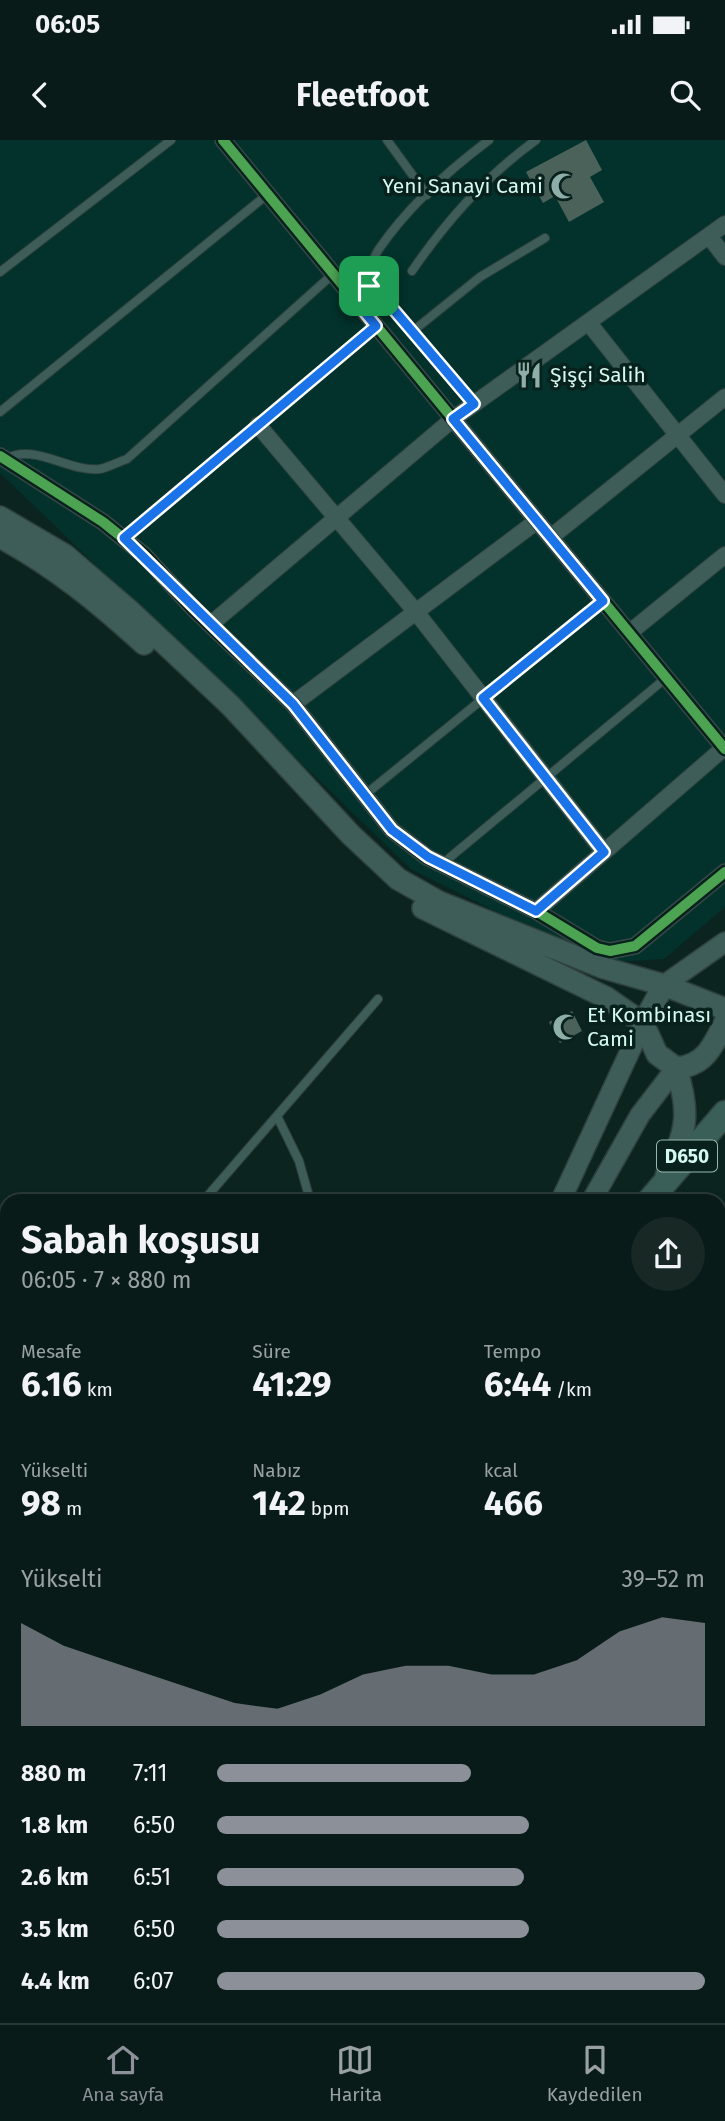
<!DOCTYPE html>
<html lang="tr">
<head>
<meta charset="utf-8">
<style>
	:root { --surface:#091b18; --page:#172825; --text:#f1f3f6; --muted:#99a1a2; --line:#293937; --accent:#8c9099 }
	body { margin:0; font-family:"Fira Sans",sans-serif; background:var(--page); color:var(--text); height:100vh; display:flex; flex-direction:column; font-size:26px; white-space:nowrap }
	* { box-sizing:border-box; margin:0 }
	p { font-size:23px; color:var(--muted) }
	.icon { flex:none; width:38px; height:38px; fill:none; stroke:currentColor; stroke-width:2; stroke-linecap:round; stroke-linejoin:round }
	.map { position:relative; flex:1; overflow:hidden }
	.details { position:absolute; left:0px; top:1054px; width:726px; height:830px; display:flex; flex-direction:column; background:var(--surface); border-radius:21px 21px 0 0; box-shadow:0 4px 10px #0003,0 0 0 2px var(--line) }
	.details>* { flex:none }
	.pin { position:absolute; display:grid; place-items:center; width:60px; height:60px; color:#fff; margin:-30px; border-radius:14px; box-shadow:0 4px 10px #0006 }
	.round { display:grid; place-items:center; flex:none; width:74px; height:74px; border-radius:37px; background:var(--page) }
	.head { display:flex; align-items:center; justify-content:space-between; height:119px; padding:0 21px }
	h1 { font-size:38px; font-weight:700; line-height:52px }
	.metrics { display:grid; grid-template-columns:repeat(3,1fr); gap:10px; height:119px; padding:7px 21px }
	.metrics div { display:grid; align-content:center }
	.metrics b { font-size:35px; font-weight:700 }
	.metrics small { font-size:19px; font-weight:400 }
	.metrics p { font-size:19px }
	.chart { height:196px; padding:14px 21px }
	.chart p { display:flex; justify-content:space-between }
	.chart svg { width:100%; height:126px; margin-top:7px; fill:var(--accent); opacity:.7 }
	ul { padding:0 21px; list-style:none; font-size:23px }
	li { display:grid; grid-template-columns:112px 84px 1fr; align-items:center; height:52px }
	li i { height:18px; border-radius:9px; background:var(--accent) }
	.status { display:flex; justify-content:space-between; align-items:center; height:49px; padding:0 35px; background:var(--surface); direction:ltr }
	.status svg { height:19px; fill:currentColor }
	header { display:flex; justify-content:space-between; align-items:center; height:91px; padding:0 21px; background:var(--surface); font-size:32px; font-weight:700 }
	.menu { display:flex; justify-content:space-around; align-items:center; height:98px; border-top:2px solid var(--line); background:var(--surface); font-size:19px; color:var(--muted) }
	.menu a { display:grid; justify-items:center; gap:4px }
	.menu .current { color:var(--accent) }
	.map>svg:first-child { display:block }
</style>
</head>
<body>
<div class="status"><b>06:05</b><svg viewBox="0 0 49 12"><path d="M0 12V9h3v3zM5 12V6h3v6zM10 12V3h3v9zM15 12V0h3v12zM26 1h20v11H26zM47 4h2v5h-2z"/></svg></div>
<header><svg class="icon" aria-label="back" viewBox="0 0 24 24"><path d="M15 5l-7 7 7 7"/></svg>Fleetfoot<svg class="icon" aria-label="search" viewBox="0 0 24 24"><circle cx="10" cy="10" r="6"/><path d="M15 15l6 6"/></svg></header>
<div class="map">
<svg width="725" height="1883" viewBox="0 0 725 1883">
	<rect width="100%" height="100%" fill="#0c2420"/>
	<!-- built -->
	<path fill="#02322b" d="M0,0H725V767L664,819L599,823L411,729L0,333Z"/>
	<!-- building -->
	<path fill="#4b625a" d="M586,0L602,30L590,37L604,62L569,82L555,56L543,63L526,32Z
		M572,871L582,891L560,903L549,882Z"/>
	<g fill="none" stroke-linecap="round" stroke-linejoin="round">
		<!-- service casing -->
		<g stroke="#2e403d" stroke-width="10">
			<path id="service" d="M387,0L427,55
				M412,131C447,80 486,36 536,0
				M0,132L171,0
				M369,146L388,163L474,264
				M358,164C372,145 367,126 379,109C407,68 449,30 489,0
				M413,191L480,137L545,98
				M0,272L268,54
				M6,319C32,302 71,333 100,329C109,327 118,322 127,319L333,134
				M124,398L376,186
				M366,654L603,461
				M442,724L666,538
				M277,976L299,1021L310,1060
				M204,1060L378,859
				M719,1161L725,1164
				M719,1481L725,1477
				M305,1883L308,1876"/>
		</g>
		<!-- minor casing -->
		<g stroke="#2e403d" stroke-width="18">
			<path id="minor" d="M223,0L725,609
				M709,96L725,117
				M588,182L725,355
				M258,285L416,472L604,712
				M0,316L103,382L144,415L192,467L293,564L392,690L427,717L536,771L597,808L610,811L635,806L725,732
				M551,397L725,257
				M211,484L453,279L725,84
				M629,493L725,415
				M293,564L537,381
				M536,771L725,607
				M0,1198V1197
				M0,1634L7,1646"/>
		</g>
		<!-- tertiary casing -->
		<g stroke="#2e403d" stroke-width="22">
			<path id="tertiary" d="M664,845L725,802
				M561,1060L643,883
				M592,1060L640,975L676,928
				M0,1660L7,1654"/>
		</g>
		<!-- secondary casing -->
		<g stroke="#2e403d" stroke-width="24">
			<path id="secondary" d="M0,377L65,415L130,471L230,565L351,695L398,739L439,762L604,828L664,845
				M0,397C54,426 99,463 144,504
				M423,768L607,858L643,883
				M725,869L664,845L643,883L657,914L676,928C705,926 713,906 725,882
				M666,1036C685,991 692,977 676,928
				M0,1685L7,1679
				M0,1719L7,1713"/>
		</g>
		<!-- trunk casing -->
		<g stroke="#2e403d" stroke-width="27">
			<path id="trunk" d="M650,1060L725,973
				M719,1090L725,1082
				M324,1883L326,1876
				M393,1883L396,1876"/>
		</g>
		<!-- service -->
		<use href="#service" stroke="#3e5d58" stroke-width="8"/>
		<!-- minor -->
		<use href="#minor" stroke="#3e5d58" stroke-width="16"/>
		<!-- tertiary -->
		<use href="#tertiary" stroke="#3e5d58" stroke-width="19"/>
		<!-- secondary -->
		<use href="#secondary" stroke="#3e5d58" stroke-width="21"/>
		<!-- trunk -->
		<use href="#trunk" stroke="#3a5e58" stroke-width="24"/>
		<!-- cycleway casing -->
		<g stroke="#09211d" stroke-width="15">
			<path id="cycleway" d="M223,0L725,609
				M0,316L103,382L144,415L192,467L293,564L392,690L427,717L536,771L597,808L610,811L635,806L725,732"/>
		</g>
		<!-- cycleway -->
		<use href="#cycleway" stroke="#4ca352" stroke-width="10"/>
	</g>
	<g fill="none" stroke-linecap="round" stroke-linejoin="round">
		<!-- route casing -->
		<g stroke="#fff" stroke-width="14">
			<path id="route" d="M369,146L388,163L474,264L453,279L603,461L483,558L604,712L536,771L428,717L392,690L293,564L124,398L376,186L358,164Z"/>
		</g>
		<!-- route -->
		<use href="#route" stroke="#1a73e8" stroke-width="9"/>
	</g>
	<!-- icons -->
	<defs>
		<g id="mosque-bare" transform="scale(2.1)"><path d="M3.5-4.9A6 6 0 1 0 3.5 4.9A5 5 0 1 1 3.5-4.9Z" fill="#8eaea8" stroke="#09211d" stroke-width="2.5" paint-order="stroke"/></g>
		<g id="restaurant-bare" transform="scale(2.1)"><path d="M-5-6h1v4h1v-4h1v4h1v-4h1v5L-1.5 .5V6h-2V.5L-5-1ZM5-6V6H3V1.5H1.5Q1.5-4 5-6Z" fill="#8eaea8" stroke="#09211d" stroke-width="2.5" paint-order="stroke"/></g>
	</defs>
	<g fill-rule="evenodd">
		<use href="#mosque-bare" x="564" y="46"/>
		<use href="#restaurant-bare" x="529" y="235"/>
		<use href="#mosque-bare" x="566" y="887"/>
	</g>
	<g text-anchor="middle" stroke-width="7" stroke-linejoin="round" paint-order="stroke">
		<!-- shield labels -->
		<rect fill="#09211d" stroke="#97b8b1" stroke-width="2" x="657" y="1000.5" width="60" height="31" rx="5"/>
		<g font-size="19" font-weight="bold" fill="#d4f9f1">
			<text x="687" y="1023">D650</text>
		</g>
		<!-- poi labels -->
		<g font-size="21" fill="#d4f9f1" stroke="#09211d" text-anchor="start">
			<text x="543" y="53" text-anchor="end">Yeni Sanayi Cami</text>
			<text x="550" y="242">Şişçi Salih</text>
			<text x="587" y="882">Et Kombinası<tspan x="587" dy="24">Cami</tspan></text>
		</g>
	</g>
</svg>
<div class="pin" style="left:369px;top:146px;background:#1e9e55"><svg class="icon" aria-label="arrive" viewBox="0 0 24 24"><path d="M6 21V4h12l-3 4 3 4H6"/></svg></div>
<section class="details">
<div class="head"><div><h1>Sabah koşusu</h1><p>06:05 · 7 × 880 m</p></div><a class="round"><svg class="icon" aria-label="share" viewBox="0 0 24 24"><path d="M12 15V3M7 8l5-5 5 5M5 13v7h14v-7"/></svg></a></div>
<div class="metrics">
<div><p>Mesafe</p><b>6.16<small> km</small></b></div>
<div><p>Süre</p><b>41:29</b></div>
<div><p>Tempo</p><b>6:44<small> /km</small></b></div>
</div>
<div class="metrics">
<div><p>Yükselti</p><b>98<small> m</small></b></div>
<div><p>Nabız</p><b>142<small> bpm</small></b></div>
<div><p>kcal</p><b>466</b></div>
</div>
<div class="chart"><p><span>Yükselti</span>39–52 m</p>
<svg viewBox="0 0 160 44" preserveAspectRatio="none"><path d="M0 44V8L10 16L20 21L30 26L40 31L50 36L60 38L70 33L80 26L90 23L100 23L110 26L120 26L130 21L140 11L150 6L160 8V44z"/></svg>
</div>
<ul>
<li><b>880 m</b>7:11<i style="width:52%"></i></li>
<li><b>1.8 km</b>6:50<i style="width:64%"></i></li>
<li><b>2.6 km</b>6:51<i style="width:63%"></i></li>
<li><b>3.5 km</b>6:50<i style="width:64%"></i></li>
<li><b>4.4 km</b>6:07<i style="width:100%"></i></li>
</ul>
</section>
</div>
<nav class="menu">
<a class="current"><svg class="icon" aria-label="home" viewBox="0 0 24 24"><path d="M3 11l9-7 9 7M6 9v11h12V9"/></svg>Ana sayfa</a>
<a><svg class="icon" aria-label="map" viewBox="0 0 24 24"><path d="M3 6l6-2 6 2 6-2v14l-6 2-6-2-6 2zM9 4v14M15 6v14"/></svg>Harita</a>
<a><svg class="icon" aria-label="saved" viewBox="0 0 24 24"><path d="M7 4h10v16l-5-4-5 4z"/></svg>Kaydedilen</a>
</nav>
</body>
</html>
